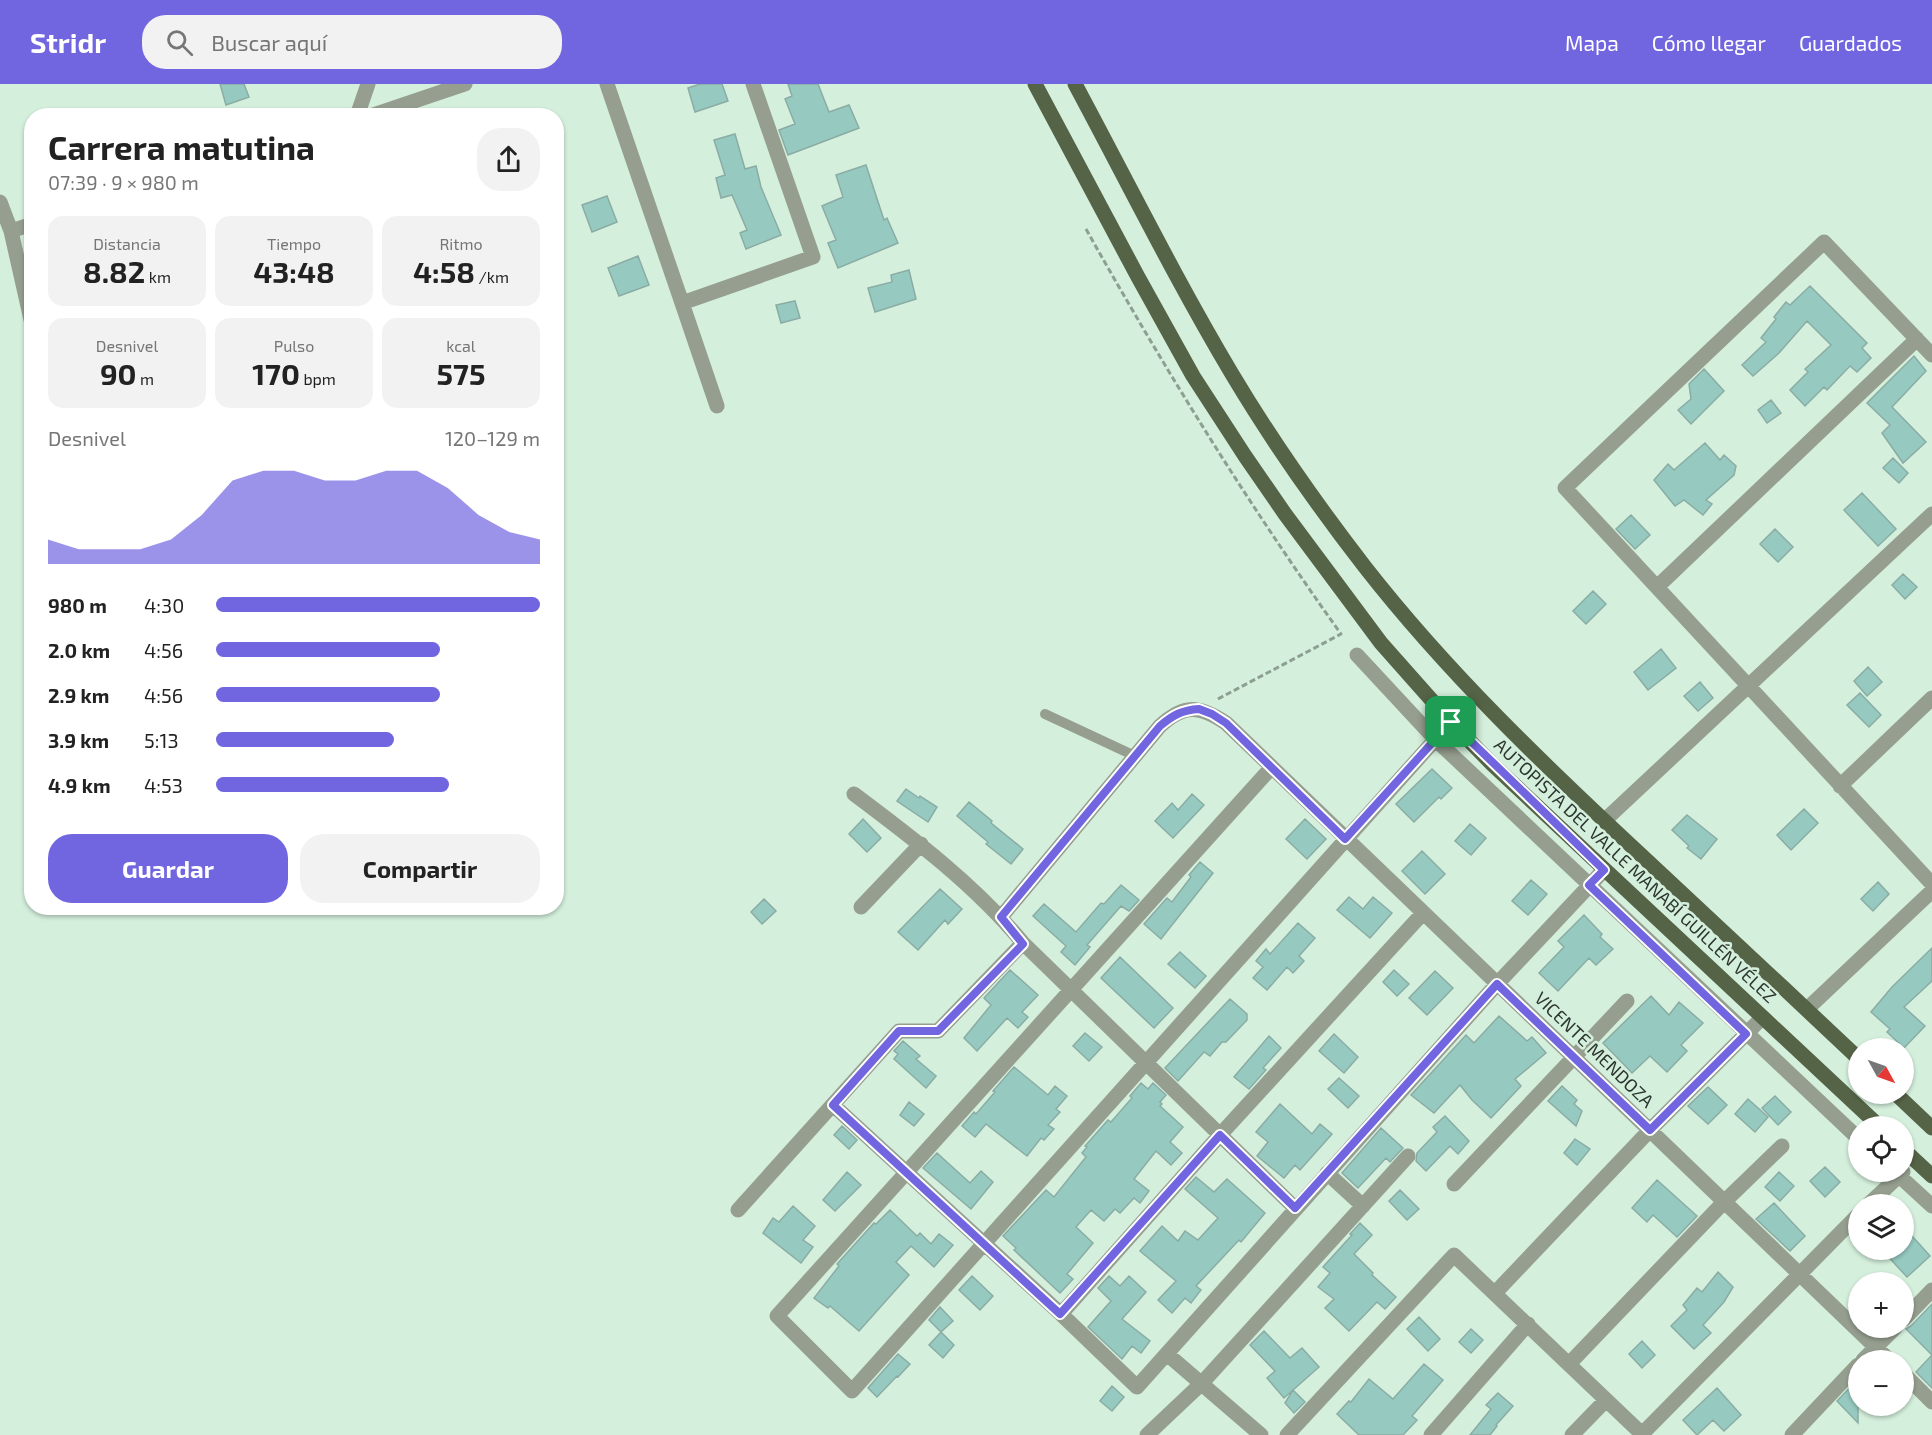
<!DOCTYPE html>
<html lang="es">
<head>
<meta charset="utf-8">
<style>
	:root { --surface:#fff; --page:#f2f2f2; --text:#222; --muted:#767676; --accent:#7166e0 }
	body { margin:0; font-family:"Exo 2",sans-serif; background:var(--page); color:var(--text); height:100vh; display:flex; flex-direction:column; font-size:22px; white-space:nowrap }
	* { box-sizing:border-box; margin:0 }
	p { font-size:20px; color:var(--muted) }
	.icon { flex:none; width:33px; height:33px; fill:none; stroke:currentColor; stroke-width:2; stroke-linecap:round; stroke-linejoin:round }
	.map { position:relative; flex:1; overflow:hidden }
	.panel { position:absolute; left:24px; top:24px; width:540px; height:807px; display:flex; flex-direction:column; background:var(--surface); border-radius:24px; box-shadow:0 2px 4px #0004 }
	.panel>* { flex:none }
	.needle { width:39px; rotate:130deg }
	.tools { position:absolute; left:1848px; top:954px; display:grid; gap:12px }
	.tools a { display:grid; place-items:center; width:66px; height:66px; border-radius:50%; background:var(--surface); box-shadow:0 2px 4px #0004; font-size:30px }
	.pin { position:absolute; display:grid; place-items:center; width:51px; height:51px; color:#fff; margin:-26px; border-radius:12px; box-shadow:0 3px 9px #0006 }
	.round { display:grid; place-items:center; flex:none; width:63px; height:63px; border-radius:24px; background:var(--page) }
	.overview { display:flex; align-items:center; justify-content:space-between; height:102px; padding:0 24px }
	h1 { font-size:33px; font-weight:700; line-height:45px }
	.stats { display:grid; grid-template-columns:repeat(3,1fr); gap:9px; height:102px; padding:6px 24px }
	.stats div { display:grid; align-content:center; border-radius:15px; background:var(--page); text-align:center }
	.stats b { font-size:30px; font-weight:700 }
	.stats small { font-size:16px; font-weight:400 }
	.stats p { font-size:16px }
	.chart { height:168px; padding:12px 24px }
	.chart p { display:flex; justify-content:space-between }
	.chart svg { width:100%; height:108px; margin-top:6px; fill:var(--accent); opacity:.7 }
	.button { display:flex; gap:12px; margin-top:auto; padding:12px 24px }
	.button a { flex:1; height:69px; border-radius:24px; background:var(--accent); color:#fff; font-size:24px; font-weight:700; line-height:69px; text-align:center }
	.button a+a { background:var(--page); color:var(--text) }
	ul { padding:0 24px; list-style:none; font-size:20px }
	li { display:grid; grid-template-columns:96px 72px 1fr; align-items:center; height:45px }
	li i { height:15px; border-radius:8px; background:var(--accent) }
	header { display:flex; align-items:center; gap:36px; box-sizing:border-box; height:84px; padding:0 30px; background:var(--accent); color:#fff }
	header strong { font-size:28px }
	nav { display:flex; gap:33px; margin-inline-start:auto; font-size:21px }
	.search { width:420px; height:54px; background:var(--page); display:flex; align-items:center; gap:15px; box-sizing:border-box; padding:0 21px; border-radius:24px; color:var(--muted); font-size:22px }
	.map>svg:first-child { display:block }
</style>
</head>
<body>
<header>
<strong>Stridr</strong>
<div class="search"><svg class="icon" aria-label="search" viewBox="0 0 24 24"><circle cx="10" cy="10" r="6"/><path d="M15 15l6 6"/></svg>Buscar aquí</div>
<nav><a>Mapa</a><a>Cómo llegar</a><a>Guardados</a></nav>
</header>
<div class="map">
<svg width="1932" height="1351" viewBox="0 0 1932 1351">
	<rect width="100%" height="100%" fill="#d4efdc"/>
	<!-- building -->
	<path fill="#96cac0" stroke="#8aaca4" stroke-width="1.5" d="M220,0H244L249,13L226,21Z
		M700,0H722L728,17L695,28L688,4Z
		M788,0H818L829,28L849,21L859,44L788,71L779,46L795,40L785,15L792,12Z
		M735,50L745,85L756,82L761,103L781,151L746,165L740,149L747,146L732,111L721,114L716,94L725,91L714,56Z
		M866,81L884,136L887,134L898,159L838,184L828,159L836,156L822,122L843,113L836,91Z
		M607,112L617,138L592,148L582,121Z
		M638,172L649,201L619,212L608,184Z
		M909,186L916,215L875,228L868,204L892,198L891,191Z
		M1810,202L1867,259L1862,264L1871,274L1857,288L1850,282L1827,306L1824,303L1805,322L1790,306L1808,288L1805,285L1831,261L1807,237L1779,269L1753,292L1742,281L1766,258L1761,254L1776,235L1774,233L1786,218L1790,221Z
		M795,217L800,234L781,239L776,221Z
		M1914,272L1926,287L1892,323L1926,358L1903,379L1882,349L1890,341L1867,319Z
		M1704,285L1724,307L1691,340L1678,326L1691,315L1689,300Z
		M1771,316L1781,329L1767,339L1758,326Z
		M1705,359L1720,376L1724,371L1736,382L1734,391L1706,416L1712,420L1703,431L1684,416L1675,422L1654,396L1668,380L1674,386Z
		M1893,374L1908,389L1899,399L1883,384Z
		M1862,409L1896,445L1878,462L1844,426Z
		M1631,431L1650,451L1635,465L1616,445Z
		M1775,445L1793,463L1778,478L1760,460Z
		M1903,490L1917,503L1905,515L1892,501Z
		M1593,507L1606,520L1586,540L1573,527Z
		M1661,565L1676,584L1648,606L1634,588Z
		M1868,583L1882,598L1867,612L1854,597Z
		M1700,598L1713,614L1698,627L1684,612Z
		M1860,609L1881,631L1869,643L1847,621Z
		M1432,685L1452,704L1441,715L1439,713L1414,738L1396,720Z
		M906,705L919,714L920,712L937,723L928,738L897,717Z
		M1192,710L1204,721L1173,754L1155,737L1172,719L1178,726Z
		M969,718L992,737L991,739L1023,765L1011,780L986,760L988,758L957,732Z
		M1804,725L1818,739L1791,766L1777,751Z
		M1687,731L1717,755L1701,775L1687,764L1689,762L1672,746Z
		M863,735L881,754L867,768L849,750Z
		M1305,735L1326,755L1307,775L1286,755Z
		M1470,740L1486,754L1471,771L1455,757Z
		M1422,767L1445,790L1425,810L1402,787Z
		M1200,778L1213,789L1161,855L1144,840L1167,814L1172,818L1191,793L1189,791Z
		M1531,796L1547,810L1528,831L1512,817Z
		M1878,798L1889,810L1873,827L1861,815Z
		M1121,801L1139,816L1129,827L1121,822L1087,861L1090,863L1075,881L1061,868L1066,862L1033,832L1044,820L1076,848L1101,819L1104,820Z
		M940,805L962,825L948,840L945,836L918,866L898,848Z
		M1349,813L1363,825L1373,813L1392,829L1370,854L1337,826Z
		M764,815L776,827L762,840L751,828Z
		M1584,831L1602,850L1600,853L1613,865L1596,881L1589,874L1558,907L1539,889L1564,863L1558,857Z
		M1298,839L1315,854L1299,872L1304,877L1293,889L1287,883L1267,906L1253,894L1263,883L1256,877L1266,865L1270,870Z
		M1932,864V897L1904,923L1925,942L1904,964L1887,948L1890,945L1871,928L1892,903Z
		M1180,868L1206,892L1195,904L1168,880Z
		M1120,873L1173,924L1154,944L1101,894Z
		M1010,886L1038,911L1022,928L1028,933L1018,944L1007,934L977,967L964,954L991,921L984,914Z
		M1394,886L1409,900L1397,912L1383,898Z
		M1435,887L1453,904L1427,931L1409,914Z
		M1651,912L1669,931L1679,918L1703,939L1681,961L1687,967L1667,988L1650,972L1632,989L1603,959Z
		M1230,915L1247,930V936L1226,958H1222L1210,972L1204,968L1178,997L1165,984Z
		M1499,932L1527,957L1532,953L1546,969L1515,995L1521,1002L1491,1034L1472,1016L1460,1001L1434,1029L1411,1011L1466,951L1474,959Z
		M1085,949L1102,963L1089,977L1073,962Z
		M1334,950L1358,973L1344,989L1319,967Z
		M1269,952L1281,964L1263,984L1266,986L1249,1005L1234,993Z
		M903,957L920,972L916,975L936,992L926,1004L894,975L898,970L894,967Z
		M1014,983L1048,1011L1055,1002L1067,1012L1056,1025L1060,1028L1048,1041L1054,1045L1044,1056L1041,1054L1027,1072L986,1040L975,1053L962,1042L974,1028L976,1030L995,1008L993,1007Z
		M1339,994L1359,1012L1348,1024L1328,1005Z
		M1141,999L1148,1005L1153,999L1166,1011L1160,1018L1162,1020L1160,1022L1183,1043L1170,1058L1182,1069L1171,1081L1156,1067L1134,1095L1149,1107L1140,1119L1134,1114L1120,1129L1115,1125L1104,1137L1091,1126L1076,1143L1093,1159L1067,1190L1073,1195L1060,1209L1014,1166L1016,1164L1003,1152L1046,1106L1054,1113L1086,1073L1082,1069L1087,1063L1085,1062L1108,1036L1111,1038L1132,1014L1130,1012Z
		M1562,1002L1577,1016L1574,1020L1582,1027L1576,1042L1548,1017Z
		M1708,1003L1727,1021L1708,1040L1688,1022Z
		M1775,1012L1791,1028L1778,1041L1762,1024Z
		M1748,1015L1768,1033L1755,1048L1735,1030Z
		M909,1018L924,1030L914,1042L900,1031Z
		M1280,1020L1312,1050L1320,1040L1332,1050L1300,1086L1295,1081L1284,1094L1257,1072L1268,1058L1256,1048Z
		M1445,1032L1469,1057L1458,1070L1450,1062L1426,1087L1416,1077L1417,1069L1437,1048L1433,1043Z
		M842,1042L857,1056L849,1065L834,1051Z
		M1381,1044L1403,1064L1390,1078L1386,1074L1358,1104L1342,1089Z
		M1575,1055L1590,1065L1577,1081L1564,1069Z
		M937,1069L970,1099L981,1087L993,1098L971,1125L923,1084Z
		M1825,1083L1840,1098L1825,1113L1810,1097Z
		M847,1088L861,1101L835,1127L823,1116Z
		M1779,1088L1794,1102L1780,1117L1765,1103Z
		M1196,1093L1214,1108L1227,1095L1265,1129L1241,1158L1239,1156L1196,1202L1201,1206L1191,1219L1185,1214L1172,1229L1158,1216L1176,1197L1140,1167L1162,1142L1178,1157L1185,1147L1198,1156L1218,1134L1185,1105Z
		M1657,1096L1697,1132L1677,1153L1653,1131L1647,1138L1632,1124Z
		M1400,1106L1419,1125L1407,1136L1389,1117Z
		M1774,1119L1805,1152L1790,1167L1756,1135Z
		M793,1122L815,1142L803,1156L813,1163L801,1179L763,1149L773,1134L779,1138Z
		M890,1126L917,1152L920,1149L931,1160L939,1150L953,1161L934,1183L911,1162L896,1178L909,1191L859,1247L830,1222L828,1224L814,1214L839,1182L837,1180L874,1139L876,1140Z
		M1360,1139L1372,1151L1354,1170L1373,1189L1372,1191L1396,1213L1385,1225L1377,1218L1349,1247L1325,1224L1334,1215L1318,1203L1330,1189L1323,1183L1352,1151L1350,1150Z
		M1904,1143L1930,1172L1907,1193L1882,1166H1904Z
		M1718,1188L1733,1203L1724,1218L1703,1241L1711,1249L1694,1265L1671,1242L1687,1226L1683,1221L1697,1204L1702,1208Z
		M972,1192L993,1212L980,1226L959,1206Z
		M1109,1192L1120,1202L1129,1192L1146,1208L1122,1235L1150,1257L1141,1269L1132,1262L1122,1275L1088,1243L1111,1217L1098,1204Z
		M1932,1220V1304L1916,1288L1932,1271L1906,1245L1911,1242Z
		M940,1223L953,1237L941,1248L929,1236Z
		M1419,1233L1440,1255L1428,1267L1407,1245Z
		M1471,1245L1483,1256L1471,1269L1459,1258Z
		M1264,1247L1290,1274L1302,1264L1319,1283L1284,1314L1267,1294L1275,1287L1250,1261Z
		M941,1248L954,1261L943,1274L929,1261Z
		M1642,1257L1655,1271L1642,1284L1629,1270Z
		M898,1270L910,1280L898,1293L897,1292L877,1313L868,1304Z
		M1424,1280L1443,1296L1412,1332L1417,1336L1403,1351H1359L1337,1330L1349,1317L1351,1318L1369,1295L1393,1315Z
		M1858,1295V1339L1837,1317Z
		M1112,1302L1124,1313L1112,1327L1100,1317Z
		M1717,1304L1741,1331L1724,1347L1713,1336L1697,1351L1683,1336Z
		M1293,1306L1305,1318L1294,1329L1285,1319Z
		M1498,1309L1513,1322L1496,1341L1497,1342L1490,1351H1470L1491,1325L1486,1321Z"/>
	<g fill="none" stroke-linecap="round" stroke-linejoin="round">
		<!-- path -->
		<path stroke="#8c9f91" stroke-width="3" stroke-dasharray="6 3" stroke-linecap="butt" d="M1086,145C1164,284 1248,420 1341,550L1216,616"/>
		<!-- lane -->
		<path stroke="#969f8f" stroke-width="10" d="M1045,630L1135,672"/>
		<!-- street -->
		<path stroke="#969f8f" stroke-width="15" d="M607,0L682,219L813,173L753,0
			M357,32L368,0
			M370,32L465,0
			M0,118L11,147
			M32,140L11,147L32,240
			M682,219L717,322
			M1932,271L1824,158L1565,404L1932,800
			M1657,503L1917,255
			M1357,571L1435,655L1858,1054
			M1271,684L777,1232L852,1307L1451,638
			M1840,702L1932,614
			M854,710C914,755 975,801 1023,859L1295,1124
			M1604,737L1932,430
			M861,823L921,760
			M1001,833L1160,642C1184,620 1199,621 1226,639L1889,1276
			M1807,925L1932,807
			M833,1021L1061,1230L1137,1303L1497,900L1604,786
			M1895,1088L1932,1122
			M1327,1089L1363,1122
			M1454,1100L1627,917
			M1869,1120L1903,1088
			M738,1126L899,947H938L1023,859
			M1495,1209L1650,1046L1762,934
			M1061,1230L1220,1051L1423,829
			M1904,1235L1932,1206
			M1167,1270L1261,1351
			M1863,1276L1895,1244
			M1569,1280L1724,1118L1782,1062
			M1904,1290L1932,1318
			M1642,1350L1858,1131
			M1147,1351L1202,1299L1408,1072
			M1287,1351L1454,1171L1643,1351
			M1431,1351L1528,1240
			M1572,1351L1606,1316
			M1792,1351L1858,1281"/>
		<!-- primary -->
		<path stroke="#556346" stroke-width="15" d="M1035,0L1138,193L1193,292L1245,372L1285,430L1381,559L1451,638L1492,680L1879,1042
			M1075,0C1127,97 1176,196 1232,290C1272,357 1317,421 1365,483C1447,588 1543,680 1641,771C1713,838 1786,906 1858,974
			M1896,1010L1932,1044
			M1904,1066L1932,1092"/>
	</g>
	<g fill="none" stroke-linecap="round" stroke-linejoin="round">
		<!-- route casing -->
		<g stroke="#fff" stroke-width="12">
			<path id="route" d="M1199,625L1212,630L1226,639L1345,755L1451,638L1604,786L1589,801L1746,950L1650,1046L1497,900L1295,1124L1220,1051L1060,1230L833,1021L899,947H938L1023,860L1001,833L1160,642C1173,631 1182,626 1199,625Z"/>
		</g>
		<!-- route -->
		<use href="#route" stroke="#7166e0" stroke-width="8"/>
	</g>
	<g text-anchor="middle" stroke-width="5" stroke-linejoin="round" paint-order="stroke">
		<!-- street labels -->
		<g font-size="18" fill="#2c362f" stroke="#d4efdc">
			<text transform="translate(1635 787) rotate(43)" y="6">AUTOPISTA DEL VALLE MANABÍ GUILLÉN VÉLEZ</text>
			<text transform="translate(1594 966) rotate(44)" y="6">VICENTE MENDOZA</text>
		</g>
	</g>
</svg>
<div class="tools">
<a><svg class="needle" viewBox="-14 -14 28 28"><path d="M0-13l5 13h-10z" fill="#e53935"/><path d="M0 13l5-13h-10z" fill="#767676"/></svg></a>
<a><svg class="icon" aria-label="locate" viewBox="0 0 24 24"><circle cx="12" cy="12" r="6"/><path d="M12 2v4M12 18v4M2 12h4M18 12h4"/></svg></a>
<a><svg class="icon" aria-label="layers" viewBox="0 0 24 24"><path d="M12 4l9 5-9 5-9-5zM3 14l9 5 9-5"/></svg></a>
<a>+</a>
<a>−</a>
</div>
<div class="pin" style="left:1451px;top:638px;background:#1e9e55"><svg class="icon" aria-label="arrive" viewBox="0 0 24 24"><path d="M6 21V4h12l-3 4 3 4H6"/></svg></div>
<section class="panel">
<div class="overview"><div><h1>Carrera matutina</h1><p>07:39 · 9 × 980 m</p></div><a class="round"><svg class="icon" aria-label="share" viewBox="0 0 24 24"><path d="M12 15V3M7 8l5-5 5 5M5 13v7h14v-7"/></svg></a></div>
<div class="stats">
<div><p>Distancia</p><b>8.82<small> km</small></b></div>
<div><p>Tiempo</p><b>43:48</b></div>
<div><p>Ritmo</p><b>4:58<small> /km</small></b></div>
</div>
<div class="stats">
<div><p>Desnivel</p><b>90<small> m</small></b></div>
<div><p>Pulso</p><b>170<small> bpm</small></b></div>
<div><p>kcal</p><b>575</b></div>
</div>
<div class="chart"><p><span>Desnivel</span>120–129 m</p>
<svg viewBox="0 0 160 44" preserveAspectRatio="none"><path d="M0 44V34L10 38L20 38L30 38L40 34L50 24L60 10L70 6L80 6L90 10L100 10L110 6L120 6L130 13L140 24L150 31L160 34V44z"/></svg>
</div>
<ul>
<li><b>980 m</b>4:30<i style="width:100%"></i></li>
<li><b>2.0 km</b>4:56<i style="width:69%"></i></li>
<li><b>2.9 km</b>4:56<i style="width:69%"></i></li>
<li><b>3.9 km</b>5:13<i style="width:55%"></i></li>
<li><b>4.9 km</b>4:53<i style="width:72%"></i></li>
</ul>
<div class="button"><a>Guardar</a><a>Compartir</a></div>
</section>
</div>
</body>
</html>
